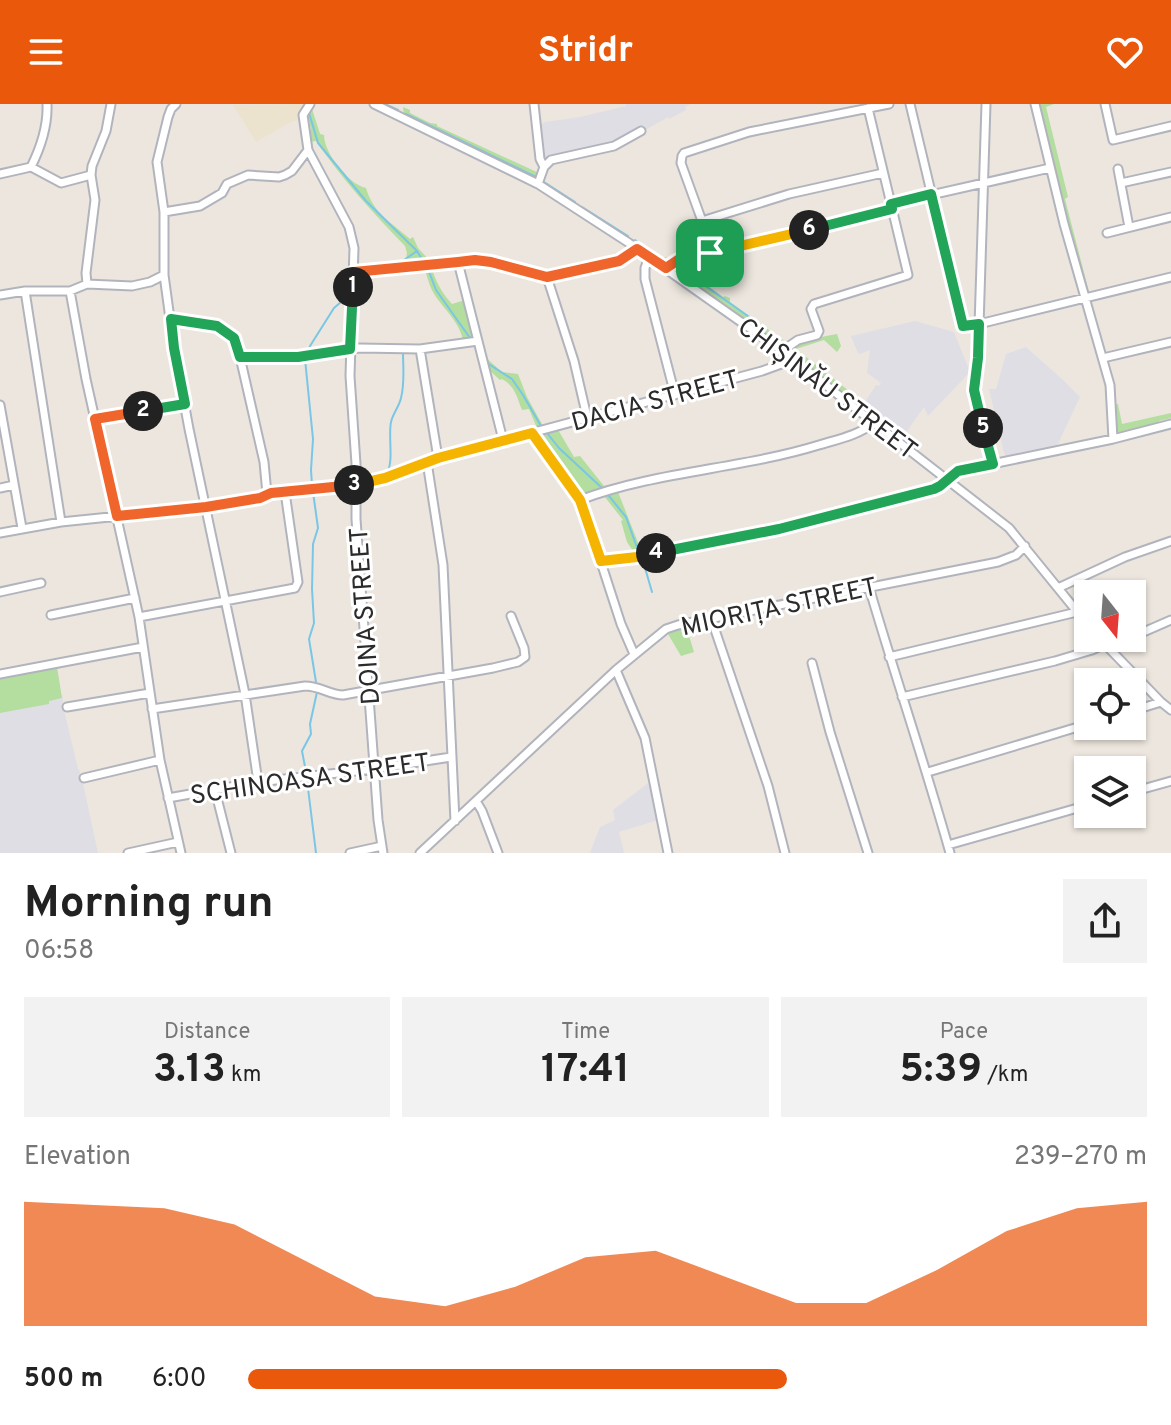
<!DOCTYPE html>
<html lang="en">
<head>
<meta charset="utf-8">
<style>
	:root { --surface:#fff; --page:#f2f2f2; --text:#222; --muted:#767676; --accent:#ea580c }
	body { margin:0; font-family:Overpass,sans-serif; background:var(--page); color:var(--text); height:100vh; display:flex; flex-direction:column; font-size:30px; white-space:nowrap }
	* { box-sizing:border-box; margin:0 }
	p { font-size:26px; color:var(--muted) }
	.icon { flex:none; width:44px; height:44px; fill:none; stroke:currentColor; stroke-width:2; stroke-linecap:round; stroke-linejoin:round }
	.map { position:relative; height:749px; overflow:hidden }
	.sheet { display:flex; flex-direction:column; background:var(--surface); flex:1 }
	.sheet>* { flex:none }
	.needle { width:52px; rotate:163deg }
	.tools { position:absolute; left:1074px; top:476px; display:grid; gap:16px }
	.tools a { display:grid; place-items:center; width:72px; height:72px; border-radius:0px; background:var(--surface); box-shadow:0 2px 6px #0004; font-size:40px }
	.pin { position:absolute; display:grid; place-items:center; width:68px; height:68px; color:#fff; margin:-34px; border-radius:16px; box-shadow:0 4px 12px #0006 }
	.km { position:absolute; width:40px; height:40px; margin:-20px; border-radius:50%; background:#222; color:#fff; font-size:22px; line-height:40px; text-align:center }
	.round { display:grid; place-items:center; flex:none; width:84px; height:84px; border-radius:0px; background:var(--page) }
	.headline { display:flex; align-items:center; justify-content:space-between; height:136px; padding:0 24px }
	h1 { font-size:44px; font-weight:700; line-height:60px }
	.stats { display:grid; grid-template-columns:repeat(3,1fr); gap:12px; height:136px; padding:8px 24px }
	.stats div { display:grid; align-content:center; border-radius:0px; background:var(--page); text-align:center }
	.stats b { font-size:40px; font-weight:700 }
	.stats small { font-size:22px; font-weight:400 }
	.stats p { font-size:22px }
	.chart { height:224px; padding:16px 24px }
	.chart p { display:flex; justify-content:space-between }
	.chart svg { width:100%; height:144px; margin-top:8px; fill:var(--accent); opacity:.7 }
	ul { padding:0 24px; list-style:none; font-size:26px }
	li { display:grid; grid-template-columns:128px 96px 1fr; align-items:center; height:60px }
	li i { height:20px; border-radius:10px; background:var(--accent) }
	header { display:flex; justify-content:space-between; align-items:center; height:104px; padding:0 24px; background:var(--accent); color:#fff; font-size:36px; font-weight:700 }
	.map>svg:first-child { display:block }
</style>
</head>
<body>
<header><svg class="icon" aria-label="menu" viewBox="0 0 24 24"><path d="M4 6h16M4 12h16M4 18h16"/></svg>Stridr<svg class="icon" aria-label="heart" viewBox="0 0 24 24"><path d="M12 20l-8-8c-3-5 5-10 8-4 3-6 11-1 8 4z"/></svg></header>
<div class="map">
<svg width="1171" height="749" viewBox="0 0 1171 749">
	<rect width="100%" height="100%" fill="#ece6de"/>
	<!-- industrial -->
	<path fill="#e0dee5" d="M626,0H690L685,3L686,6L669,15L668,13L642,28L604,43L549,54L543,52L539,25L540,21L545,18L580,13L626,2Z
		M915,217L954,228L970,268L928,312L924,303L905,330L865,298L876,281L879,282L881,279L867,269L870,246L860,250L858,249L851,232Z
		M1026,243L1063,276L1080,293L1057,342L1008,354L1004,349L989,285H996L1006,250Z
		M0,574L62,590L65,610L78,665L81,670L98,749H0Z
		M648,679L658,716L619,728L624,749H590L600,723L615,716L613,706Z"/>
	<!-- education -->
	<path fill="#ece3cf" d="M303,0L305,2L299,9L302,15L291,18L256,38L233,1Z"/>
	<!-- green -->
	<path fill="#b3de9f" d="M312,0H314L312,5L320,30L324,31C324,49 348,80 366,84C373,109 392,119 410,135L413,133L418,144L431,158L397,162L396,160L406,154L407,149L405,142C373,109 342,75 316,37L309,38L308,29L311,25L307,8Z
		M1037,0H1054L1046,3L1068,93L1065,95L1089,188L1084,186Z
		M403,3L410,6V9L430,19L437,20V22L539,69L534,75L404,11Z
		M703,152L704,155L681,162L723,193L725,192L730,194V198L783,236L787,238L796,234L781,242L671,165C677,155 691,154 703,152Z
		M434,163L436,164L433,168C437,180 443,190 452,200L465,196L474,234L463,237C460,217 442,204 433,188C429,181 427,171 424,164Z
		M837,230L841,242L837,248L824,236L796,245L878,310L874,314L790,249L789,246L805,236Z
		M484,252L502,268L518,270L527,293L543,322L537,324L529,305L522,306C517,293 515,282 502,275L500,276L487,264Z
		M1118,300L1122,320L1171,309V314L1159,317L1158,321L1116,332L1114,301Z
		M557,324L574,353L580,352L604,382L622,378L623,381L588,392L579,391L538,333L543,328Z
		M618,388L641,446L633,447L627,438L621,417L623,416L604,392Z
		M686,522L694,548L681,552L668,530Z
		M57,563L62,594L49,597V600L0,609V574Z"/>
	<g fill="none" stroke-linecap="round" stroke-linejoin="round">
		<!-- stream -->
		<path stroke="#7ac6e5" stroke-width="2" d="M385,0L398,6
			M309,9L318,39L366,97L417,147L423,157
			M406,10L536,73
			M544,78L575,98
			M582,103L628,132
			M635,136L662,154L668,155
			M397,161L417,147
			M676,161L759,220
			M428,165L436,186L470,234
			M308,248L310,242L334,204L341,198L349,175
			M305,255L313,335L311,366L312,381
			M487,259L512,275L523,291L541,322
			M547,329L559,344L602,384
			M387,369C394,357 388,333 391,318C393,309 399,303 401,294C405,279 403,263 403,248
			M313,388L318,424L313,440L312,485L314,519L309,535L316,578
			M609,392L626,413L639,449
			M643,457L652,488
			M306,668L302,647L311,630L310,620L317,588
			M307,676L316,749"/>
		<!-- minor casing -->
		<g stroke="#b2b4bd" stroke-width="11">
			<path id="minor" d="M176,0L171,5L168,13L157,58L164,108V171L174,244L189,325L245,590L258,678
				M310,0L303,11L308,46L349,123L354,144L350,272L356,360V415L378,716L383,749
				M374,0L538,80L629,139L782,247L1009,424L1088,521
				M534,0L540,55L544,63
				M910,0L963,222L979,220L1171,173
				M986,0L978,254L974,286L993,360
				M1035,0L1064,120L1110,281L1113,335
				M1105,0L1113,36L1171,22
				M31,63C41,43 48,23 47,0
				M1118,65L1129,123
				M0,70L31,63L61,79L91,71
				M1121,79L1171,68
				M538,80L544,63L551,56L614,42L641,27
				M891,100L1050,64
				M164,108L200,102L222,89L227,80L248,71L279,73L285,71L292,67L308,46
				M702,117L789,90L883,69
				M1107,129L1171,113
				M710,149L702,117L681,59L682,52L684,49L749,28L889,0
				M649,153L645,164V175L675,291
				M458,158L503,336
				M666,164L678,156L750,141L892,105
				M354,168L475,156L505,160L532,170L547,173L619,157L637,145
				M547,173L574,257L587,313
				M87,180L86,169L95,96L91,71L92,62L106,27L111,0
				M25,187L61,418
				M70,187L86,275L139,513L160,656L181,749
				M0,191L25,187H70L87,180L132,182L150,178L164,171
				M171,215L217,222L234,234L240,253H298L359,244L420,245L478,237
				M420,245L438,354
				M782,247L798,236L817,231L819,227L811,205L814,200L908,171L868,4
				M240,253L264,358L267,390
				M1103,254L1171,238
				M0,301L22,424
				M95,315L185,300
				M532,329L580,396L584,406L621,520L634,550
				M427,358L443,461L455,717
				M0,384L14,381
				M580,396C657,367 741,365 819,341C839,335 859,331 875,318
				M0,429L61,418L206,403L260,394L271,389L357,381L385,374L438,354L762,267L784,259L790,252
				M601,457L637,453L779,425L934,385L958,367L1113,335L1171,320
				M869,483C895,572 925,660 950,749
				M1058,484L1125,453L1171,437
				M0,488L41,479
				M51,511L135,494
				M139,513L295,484L298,478L285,388
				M711,514L768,682L785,749
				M1132,533L1171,516
				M1099,534L1161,598L1171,606
				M1111,546L1130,534
				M889,553L1077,508
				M812,559L830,628L868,749
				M616,566L645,634L668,749
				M0,570L143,543
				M902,593L1055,557L1092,546L1105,540
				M67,603L150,589
				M152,605L305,582C320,582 330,591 343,591L493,564L518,558L525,553L524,544L511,512
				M1132,607L1161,598
				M928,668L1088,620
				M84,674L160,656
				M215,686L231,749
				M1132,688L1171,677
				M168,694L258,678L374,665L451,653
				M476,697L482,707L498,749
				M948,741L1088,701
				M128,749L178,738
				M350,749L382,742
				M420,749L616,566L666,525L678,521L998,458L1016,451L1025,442"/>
		</g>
		<!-- minor -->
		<use href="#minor" stroke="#fff" stroke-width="7"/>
	</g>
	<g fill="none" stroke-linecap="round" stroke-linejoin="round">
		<!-- split-1 casing -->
		<g stroke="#fff" stroke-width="16">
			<path id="split-1" d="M353,183L354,168L458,158L475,156L491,158L547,173L619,157L637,145L666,164L678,156L710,149"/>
		</g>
		<!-- split-2 casing -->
		<g stroke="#fff" stroke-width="16">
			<path id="split-2" d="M143,307L185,300L174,244L171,215L217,222L234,234L240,253H298L350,245L353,183"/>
		</g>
		<!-- split-3 casing -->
		<g stroke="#fff" stroke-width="16">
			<path id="split-3" d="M143,307L95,315L117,412L206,403L260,394L271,389L354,381"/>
		</g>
		<!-- split-4 casing -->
		<g stroke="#fff" stroke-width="16">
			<path id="split-4" d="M354,381L385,374L438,354L532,329L580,396L601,457L637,453L656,449"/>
		</g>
		<!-- split-5 casing -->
		<g stroke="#fff" stroke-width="16">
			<path id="split-5" d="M656,449L779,425L934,385L940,382L958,367L993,360L983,324"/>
		</g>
		<!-- split-6 casing -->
		<g stroke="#fff" stroke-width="16">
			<path id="split-6" d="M809,126L892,105L891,100L931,90L963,222L979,220L978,254L974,286L983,324"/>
		</g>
		<!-- split-7 casing -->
		<g stroke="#fff" stroke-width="16">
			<path id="split-7" d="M710,149L809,126"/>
		</g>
		<!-- split-1 -->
		<use href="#split-1" stroke="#f0652b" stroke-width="10"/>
		<!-- split-2 -->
		<use href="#split-2" stroke="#22a559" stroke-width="10"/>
		<!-- split-3 -->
		<use href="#split-3" stroke="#f0652b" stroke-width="10"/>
		<!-- split-4 -->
		<use href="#split-4" stroke="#f5b400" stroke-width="10"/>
		<!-- split-5 -->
		<use href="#split-5" stroke="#22a559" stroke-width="10"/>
		<!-- split-6 -->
		<use href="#split-6" stroke="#22a559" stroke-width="10"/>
		<!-- split-7 -->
		<use href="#split-7" stroke="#f5b400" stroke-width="10"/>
	</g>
	<g text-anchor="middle" stroke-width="6" stroke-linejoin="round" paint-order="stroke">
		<!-- street labels -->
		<g font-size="26" fill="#2b2b2b" stroke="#fff">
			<text transform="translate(828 284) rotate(37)" y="9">CHIȘINĂU STREET</text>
			<text transform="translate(655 296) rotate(-15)" y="9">DACIA STREET</text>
			<text transform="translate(779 502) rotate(-12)" y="9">MIORIȚA STREET</text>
			<text transform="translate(364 512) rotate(-94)" y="9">DOINA STREET</text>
			<text transform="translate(310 674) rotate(-8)" y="9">SCHINOASA STREET</text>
		</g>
	</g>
</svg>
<div class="tools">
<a><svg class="needle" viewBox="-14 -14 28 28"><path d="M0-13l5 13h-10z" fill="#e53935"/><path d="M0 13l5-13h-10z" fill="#767676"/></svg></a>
<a><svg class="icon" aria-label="locate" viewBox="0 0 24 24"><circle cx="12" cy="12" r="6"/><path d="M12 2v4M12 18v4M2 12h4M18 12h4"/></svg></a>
<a><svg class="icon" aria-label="layers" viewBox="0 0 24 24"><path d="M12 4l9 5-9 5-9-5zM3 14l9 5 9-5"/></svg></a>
</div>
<div class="pin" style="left:710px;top:149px;background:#1e9e55"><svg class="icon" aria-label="arrive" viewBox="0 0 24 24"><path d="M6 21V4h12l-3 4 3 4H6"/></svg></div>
<b class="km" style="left:353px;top:183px">1</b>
<b class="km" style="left:143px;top:307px">2</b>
<b class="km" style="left:354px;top:381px">3</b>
<b class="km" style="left:656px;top:449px">4</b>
<b class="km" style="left:983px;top:324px">5</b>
<b class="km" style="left:809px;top:126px">6</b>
</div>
<section class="sheet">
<div class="headline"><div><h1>Morning run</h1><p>06:58</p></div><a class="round"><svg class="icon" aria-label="share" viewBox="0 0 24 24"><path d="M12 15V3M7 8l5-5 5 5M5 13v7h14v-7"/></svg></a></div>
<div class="stats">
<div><p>Distance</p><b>3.13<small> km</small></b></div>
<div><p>Time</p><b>17:41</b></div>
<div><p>Pace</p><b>5:39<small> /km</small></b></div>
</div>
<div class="chart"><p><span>Elevation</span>239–270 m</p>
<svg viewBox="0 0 160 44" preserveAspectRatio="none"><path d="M0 44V6L10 7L20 8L30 13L40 24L50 35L60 38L70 32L80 23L90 21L100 29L110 37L120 37L130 27L140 15L150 8L160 6V44z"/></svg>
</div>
<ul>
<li><b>500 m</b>6:00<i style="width:60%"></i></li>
</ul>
</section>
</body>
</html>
